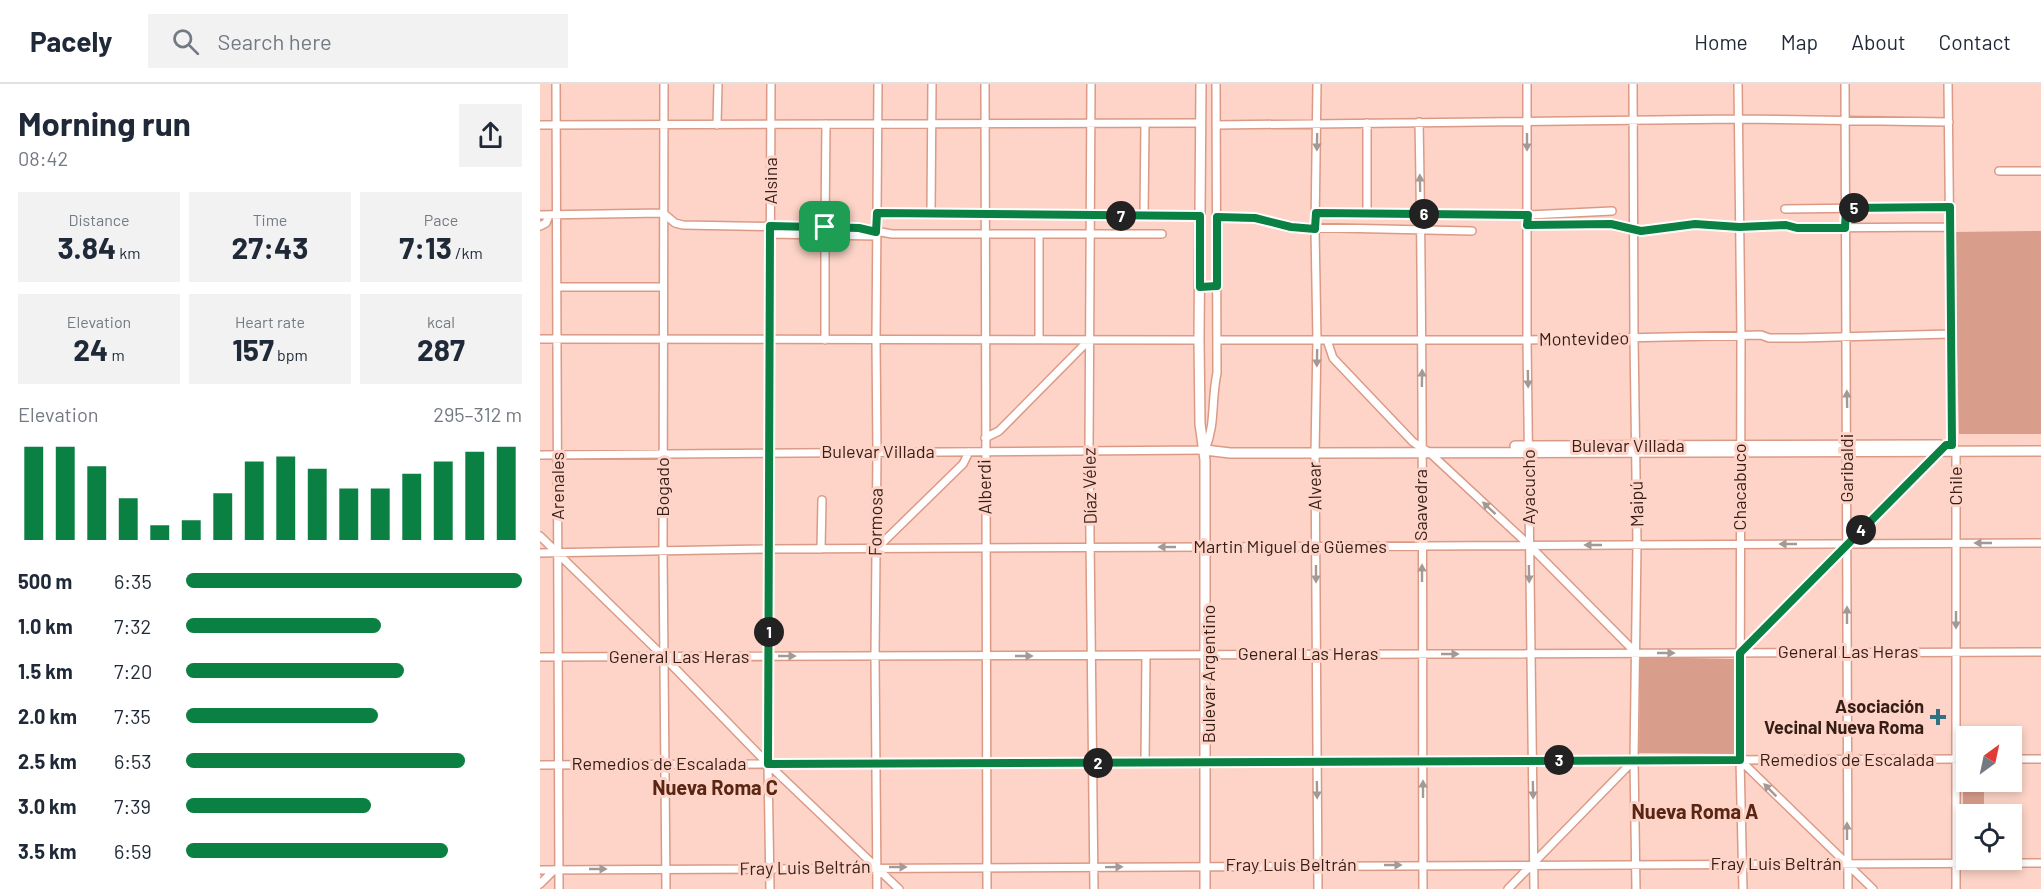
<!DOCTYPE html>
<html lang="en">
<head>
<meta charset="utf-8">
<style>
	:root { --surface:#fff; --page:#f2f2f3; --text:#1f2937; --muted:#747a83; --line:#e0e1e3; --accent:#0b8043 }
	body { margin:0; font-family:Barlow,sans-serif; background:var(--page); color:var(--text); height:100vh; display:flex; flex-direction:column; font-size:22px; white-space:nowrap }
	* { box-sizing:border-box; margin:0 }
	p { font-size:20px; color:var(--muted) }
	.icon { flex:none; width:33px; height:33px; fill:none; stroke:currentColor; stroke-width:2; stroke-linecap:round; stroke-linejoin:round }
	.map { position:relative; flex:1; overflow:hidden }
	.sheet { display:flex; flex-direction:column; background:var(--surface); width:540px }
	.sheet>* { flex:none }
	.needle { width:39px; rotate:33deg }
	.fabs { position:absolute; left:1416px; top:642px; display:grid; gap:12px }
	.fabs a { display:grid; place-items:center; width:66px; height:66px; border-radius:0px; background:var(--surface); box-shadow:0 3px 9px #0003; font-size:30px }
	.pin { position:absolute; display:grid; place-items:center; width:51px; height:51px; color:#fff; margin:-26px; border-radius:12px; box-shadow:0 3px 9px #0006 }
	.km { position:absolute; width:30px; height:30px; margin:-15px; border-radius:50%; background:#222; color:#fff; font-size:16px; line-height:30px; text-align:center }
	.round { display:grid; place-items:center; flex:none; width:63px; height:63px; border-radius:0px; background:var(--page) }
	.head { display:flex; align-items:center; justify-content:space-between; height:102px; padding:0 18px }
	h1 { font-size:33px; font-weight:700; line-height:45px }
	.figures { display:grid; grid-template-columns:repeat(3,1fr); gap:9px; height:102px; padding:6px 18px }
	.figures div { display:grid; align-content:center; border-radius:0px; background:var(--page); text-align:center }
	.figures b { font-size:30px; font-weight:700 }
	.figures small { font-size:16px; font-weight:400 }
	.figures p { font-size:16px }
	.chart { height:168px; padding:12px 18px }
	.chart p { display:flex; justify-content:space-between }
	.chart svg { width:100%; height:108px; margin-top:6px; stroke:var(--accent); stroke-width:6 }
	ul { padding:0 18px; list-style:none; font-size:20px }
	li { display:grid; grid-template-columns:96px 72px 1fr; align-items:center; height:45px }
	li i { height:15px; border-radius:8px; background:var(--accent) }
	header { display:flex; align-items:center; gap:36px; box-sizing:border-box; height:84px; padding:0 30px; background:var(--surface); border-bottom:2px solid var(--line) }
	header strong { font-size:28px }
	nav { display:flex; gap:33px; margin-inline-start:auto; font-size:21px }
	.search { width:420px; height:54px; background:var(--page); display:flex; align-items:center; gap:15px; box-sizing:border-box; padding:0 21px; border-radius:0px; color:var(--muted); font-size:22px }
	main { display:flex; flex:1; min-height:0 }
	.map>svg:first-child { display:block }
</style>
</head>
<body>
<header>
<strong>Pacely</strong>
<div class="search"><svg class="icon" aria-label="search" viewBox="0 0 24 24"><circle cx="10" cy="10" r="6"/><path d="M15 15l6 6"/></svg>Search here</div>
<nav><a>Home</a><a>Map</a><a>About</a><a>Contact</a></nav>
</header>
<main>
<section class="sheet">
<div class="head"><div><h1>Morning run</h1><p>08:42</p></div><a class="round"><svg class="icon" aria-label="share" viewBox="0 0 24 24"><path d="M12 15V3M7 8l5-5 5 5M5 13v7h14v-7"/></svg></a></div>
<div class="figures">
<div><p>Distance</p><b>3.84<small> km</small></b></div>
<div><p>Time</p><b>27:43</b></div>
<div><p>Pace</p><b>7:13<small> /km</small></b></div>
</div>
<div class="figures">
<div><p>Elevation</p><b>24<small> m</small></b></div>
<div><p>Heart rate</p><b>157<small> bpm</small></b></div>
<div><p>kcal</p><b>287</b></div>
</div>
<div class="chart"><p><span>Elevation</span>295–312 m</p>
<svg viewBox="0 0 160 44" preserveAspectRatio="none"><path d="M5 44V6M15 44V6M25 44V14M35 44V27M45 44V38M55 44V36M65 44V25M75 44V12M85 44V10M95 44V15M105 44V23M115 44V23M125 44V17M135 44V12M145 44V8M155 44V6"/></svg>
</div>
<ul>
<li><b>500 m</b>6:35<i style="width:100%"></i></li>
<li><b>1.0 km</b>7:32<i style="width:58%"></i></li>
<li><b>1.5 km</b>7:20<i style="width:65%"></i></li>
<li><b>2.0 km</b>7:35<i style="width:57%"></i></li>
<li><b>2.5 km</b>6:53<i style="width:83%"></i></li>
<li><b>3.0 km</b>7:39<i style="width:55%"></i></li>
<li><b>3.5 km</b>6:59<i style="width:78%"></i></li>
</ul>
</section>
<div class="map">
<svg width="1501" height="805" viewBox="0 0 1501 805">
	<rect width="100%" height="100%" fill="#fdd4c7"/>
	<!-- green -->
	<path fill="#d99d8b" d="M1501,147V350H1419L1414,148Z
		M1100,573L1194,575L1195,670L1099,669Z
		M1423,704L1444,705V727L1423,726Z"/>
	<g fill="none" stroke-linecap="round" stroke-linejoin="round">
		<!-- minor casing -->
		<g stroke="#db9a86" stroke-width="10">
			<path id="minor" d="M16,0L19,805
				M124,0L123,467L126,805
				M445,0L447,805
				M551,0L549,367L554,805
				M777,0L775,145L777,256L775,369L778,805
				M987,0V256L994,805
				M1093,0L1094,254L1097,460L1094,676L1096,805
				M1198,0L1201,252L1200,676L1203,805
				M1305,0L1308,805
				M1408,0L1412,361L1416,367V805
				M879,38C884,293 882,549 883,805
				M827,39V128
				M0,41L661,39
				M177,41L178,0
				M676,41L1198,35L1409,38
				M1459,87H1501
				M1245,125L1410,123
				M337,129L660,132
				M391,129L392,0
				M775,129L988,131L1072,127
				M0,131L123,129L135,139L143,141L319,144L352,150H622
				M604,132L605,40
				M677,133L715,134L751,143L932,147
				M987,141L1071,140L1101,147L1155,140L1199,143L1246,141L1257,144L1410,143
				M0,142L6,139L9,131
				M285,143L286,40
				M230,150L336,152
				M499,151V256
				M18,203H123
				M660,203L677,202
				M0,255L659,256
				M285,256V152
				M677,256H987L1221,251L1229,254H1260L1410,250
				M787,256L793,274L873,358L890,369L989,461L1096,569
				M445,354L459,347L550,255
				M0,371L665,366C676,339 671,317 677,289L676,0
				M0,452L124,573L228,680L359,805
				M281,465L282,416
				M336,465L423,380L429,368
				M0,469L230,465L1501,459
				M1200,569L1406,361
				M0,573L1501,568
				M1472,675H1501
				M1200,676L1333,805
				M605,678L606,571
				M0,681L1426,675
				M0,786L1501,779
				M0,800L14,786
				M230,805L228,680L231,0
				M337,805L335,572L337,369L336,256L338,0
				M968,805L1094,676"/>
		</g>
		<!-- secondary casing -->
		<g stroke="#db9a86" stroke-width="12">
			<path id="secondary" d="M661,0L659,256L660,340L665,376V805
				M975,362L1400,361
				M665,366L690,369H775L1501,367"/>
		</g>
		<!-- minor -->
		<use href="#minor" stroke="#fff" stroke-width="7"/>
		<!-- secondary -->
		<use href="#secondary" stroke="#fff" stroke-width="9"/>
	</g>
	<!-- one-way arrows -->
	<defs><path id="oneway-solid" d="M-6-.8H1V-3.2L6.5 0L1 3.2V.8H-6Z" transform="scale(1.5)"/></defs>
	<g fill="#a59996">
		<use href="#oneway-solid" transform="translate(777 58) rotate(91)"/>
		<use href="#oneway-solid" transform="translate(987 58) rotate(90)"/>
		<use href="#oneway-solid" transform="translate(880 99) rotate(-91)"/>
		<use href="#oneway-solid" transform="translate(777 274) rotate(91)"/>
		<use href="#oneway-solid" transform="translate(882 294) rotate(-89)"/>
		<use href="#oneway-solid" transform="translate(988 295) rotate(89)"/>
		<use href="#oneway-solid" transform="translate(1307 315) rotate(-91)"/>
		<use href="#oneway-solid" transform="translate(949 424) rotate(-137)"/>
		<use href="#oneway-solid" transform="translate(1443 459) rotate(180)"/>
		<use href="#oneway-solid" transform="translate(1248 460) rotate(180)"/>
		<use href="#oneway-solid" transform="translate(1053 461) rotate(180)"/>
		<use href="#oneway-solid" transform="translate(627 463) rotate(180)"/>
		<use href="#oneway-solid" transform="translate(882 489) rotate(-90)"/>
		<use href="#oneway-solid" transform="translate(776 490) rotate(90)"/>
		<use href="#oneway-solid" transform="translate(989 490) rotate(89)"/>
		<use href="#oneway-solid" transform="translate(1307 531) rotate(-90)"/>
		<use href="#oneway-solid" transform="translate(1416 536) rotate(90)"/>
		<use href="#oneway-solid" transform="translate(1126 569)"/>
		<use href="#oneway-solid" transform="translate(910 570)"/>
		<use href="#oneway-solid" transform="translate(247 572)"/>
		<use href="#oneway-solid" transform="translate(484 572)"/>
		<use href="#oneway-solid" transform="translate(883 705) rotate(-90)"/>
		<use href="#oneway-solid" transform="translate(777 706) rotate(89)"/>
		<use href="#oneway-solid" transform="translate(993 706) rotate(89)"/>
		<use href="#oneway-solid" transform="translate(1230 706) rotate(-135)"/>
		<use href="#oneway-solid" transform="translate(1307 747) rotate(-90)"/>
		<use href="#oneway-solid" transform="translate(853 781)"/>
		<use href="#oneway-solid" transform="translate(358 783)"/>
		<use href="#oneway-solid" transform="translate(574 783) rotate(-1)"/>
		<use href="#oneway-solid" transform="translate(58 785)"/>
	</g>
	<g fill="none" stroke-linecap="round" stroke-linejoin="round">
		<!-- route casing -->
		<g stroke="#fff" stroke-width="12">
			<path id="route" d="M1410,123L1412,361H1406L1200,569V676L228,680L230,142L319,144L336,148L337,129L660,132V203L677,202V133L715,134L751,143L775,145L776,129L988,131L987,141L1071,140L1101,147L1155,140L1199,143L1246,141L1257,144H1305L1306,124Z"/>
		</g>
		<!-- route -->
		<use href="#route" stroke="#0b8043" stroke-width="8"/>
	</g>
	<!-- markers -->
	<path fill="#307284" stroke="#fdd4c7" stroke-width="2" d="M1395 624h6v6h6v6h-6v6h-6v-6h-6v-6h6z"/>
	<g text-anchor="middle" stroke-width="6" stroke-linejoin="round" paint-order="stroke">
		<!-- street labels -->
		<g font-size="18" fill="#361d16" stroke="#fdd4c7">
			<text transform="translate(231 97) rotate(-90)" y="6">Alsina</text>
			<text transform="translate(1044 255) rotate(-1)" y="6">Montevideo</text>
			<text x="1088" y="368">Bulevar Villada</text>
			<text x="338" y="374">Bulevar Villada</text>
			<text transform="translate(1307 384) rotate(-90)" y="6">Garibaldi</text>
			<text transform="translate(18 402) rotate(-90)" y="6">Arenales</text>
			<text transform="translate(550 402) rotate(-91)" y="6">Díaz Vélez</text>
			<text transform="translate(775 402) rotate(-91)" y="6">Alvear</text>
			<text transform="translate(1416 402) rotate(-90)" y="6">Chile</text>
			<text transform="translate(123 403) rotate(-90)" y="6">Bogado</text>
			<text transform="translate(445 403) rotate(-91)" y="6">Alberdi</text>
			<text transform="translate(989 403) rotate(-90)" y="6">Ayacucho</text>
			<text transform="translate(1200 403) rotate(-90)" y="6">Chacabuco</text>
			<text transform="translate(1097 420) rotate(-91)" y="6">Maipú</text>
			<text transform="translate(881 421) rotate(-90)" y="6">Saavedra</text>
			<text transform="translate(336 438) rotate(-89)" y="6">Formosa</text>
			<text x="750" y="469">Martin Miguel de Güemes</text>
			<text x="1308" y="574">General Las Heras</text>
			<text x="768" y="576">General Las Heras</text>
			<text x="139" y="579">General Las Heras</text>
			<text transform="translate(669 590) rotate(-90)" y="6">Bulevar Argentino</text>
			<text x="1307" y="682">Remedios de Escalada</text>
			<text x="119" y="686">Remedios de Escalada</text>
			<text x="1236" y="786">Fray Luis Beltrán</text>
			<text x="751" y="787">Fray Luis Beltrán</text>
			<text transform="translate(265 784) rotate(-1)" y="6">Fray Luis Beltrán</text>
		</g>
		<!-- poi labels -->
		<g font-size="18" font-weight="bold" fill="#361d16" stroke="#fdd4c7" text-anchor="end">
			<text x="1384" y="629">Asociación<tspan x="1384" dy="21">Vecinal Nueva Roma</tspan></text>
		</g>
		<!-- neighbourhood labels -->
		<g font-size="20" font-weight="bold" fill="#5a2513" stroke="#fdd4c7">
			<text x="175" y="711">Nueva Roma C</text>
			<text x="1155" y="735">Nueva Roma A</text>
		</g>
	</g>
</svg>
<div class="fabs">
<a><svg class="needle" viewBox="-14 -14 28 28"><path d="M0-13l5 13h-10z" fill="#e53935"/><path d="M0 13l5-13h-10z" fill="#747a83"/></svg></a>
<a><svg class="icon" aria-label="locate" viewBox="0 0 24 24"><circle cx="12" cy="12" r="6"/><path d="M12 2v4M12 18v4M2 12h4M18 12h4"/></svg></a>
</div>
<div class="pin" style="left:285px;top:143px;background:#1e9e55"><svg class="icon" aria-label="arrive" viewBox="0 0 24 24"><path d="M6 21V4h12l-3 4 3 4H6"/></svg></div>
<b class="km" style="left:229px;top:548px">1</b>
<b class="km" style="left:558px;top:679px">2</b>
<b class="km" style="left:1019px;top:676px">3</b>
<b class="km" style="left:1321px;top:446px">4</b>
<b class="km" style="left:1314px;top:124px">5</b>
<b class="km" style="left:884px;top:130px">6</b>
<b class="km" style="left:581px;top:132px">7</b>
</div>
</main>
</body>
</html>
